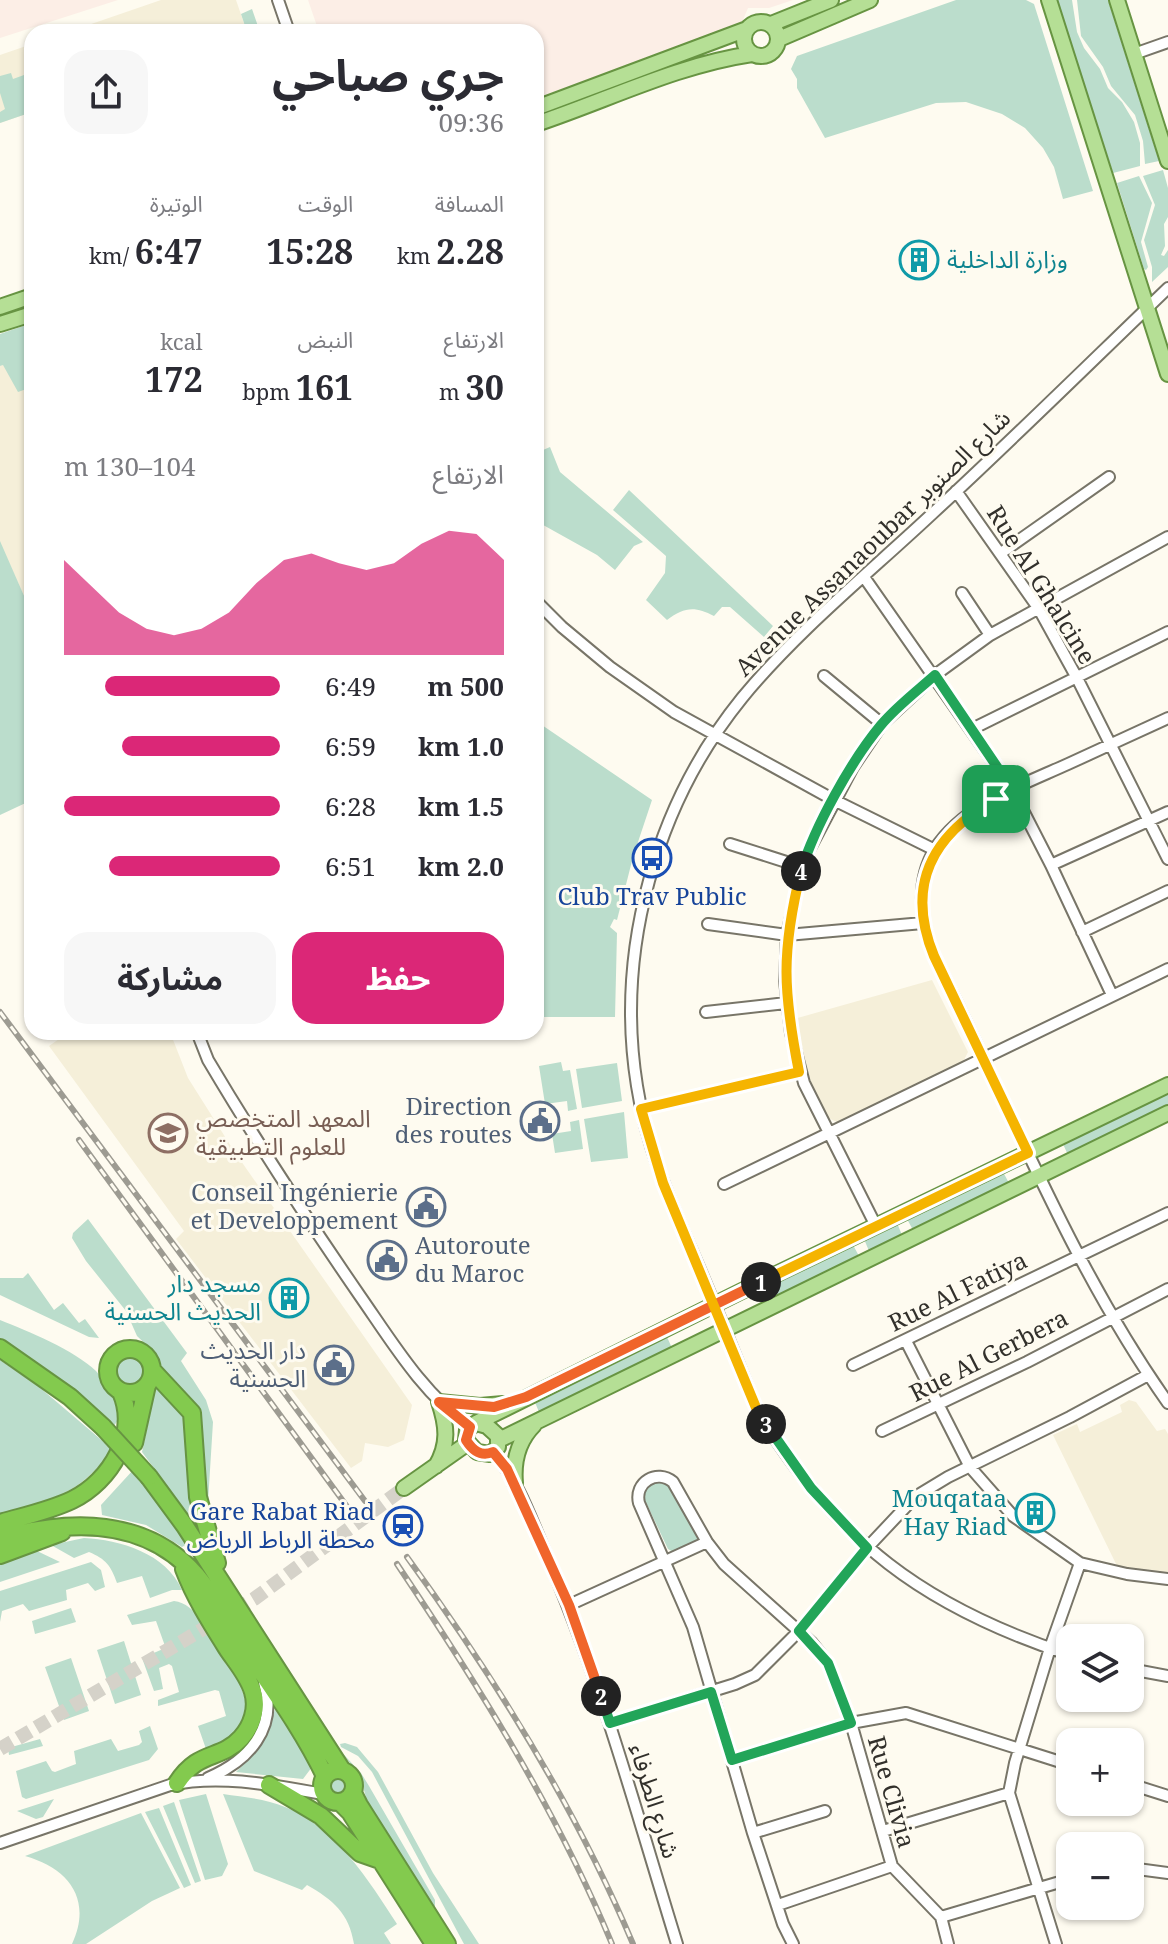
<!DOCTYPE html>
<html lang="ar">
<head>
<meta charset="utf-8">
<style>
	:root { --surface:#fff; --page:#f7f7f7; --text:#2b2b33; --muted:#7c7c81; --accent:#db2777 }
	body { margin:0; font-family:"Noto Serif","Noto Sans Arabic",serif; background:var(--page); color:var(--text); direction:rtl; height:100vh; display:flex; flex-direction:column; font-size:30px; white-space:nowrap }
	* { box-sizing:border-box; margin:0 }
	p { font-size:26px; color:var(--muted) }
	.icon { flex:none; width:44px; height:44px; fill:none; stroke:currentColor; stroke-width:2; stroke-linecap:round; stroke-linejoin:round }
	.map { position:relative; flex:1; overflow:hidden; direction:ltr }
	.panel { position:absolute; left:24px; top:24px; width:520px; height:1016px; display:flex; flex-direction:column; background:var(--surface); border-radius:24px; box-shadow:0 2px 6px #0004; direction:rtl }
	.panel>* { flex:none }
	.buttons { position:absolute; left:1056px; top:1624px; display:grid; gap:16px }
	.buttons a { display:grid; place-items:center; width:88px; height:88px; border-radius:16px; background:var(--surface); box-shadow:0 2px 6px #0004; font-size:40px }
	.pin { position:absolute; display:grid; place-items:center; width:68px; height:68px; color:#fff; margin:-34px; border-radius:16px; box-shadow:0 4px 12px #0006 }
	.km { position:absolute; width:40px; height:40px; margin:-20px; border-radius:50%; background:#222; color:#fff; font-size:22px; line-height:40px; text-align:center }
	.round { display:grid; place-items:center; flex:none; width:84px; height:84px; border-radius:24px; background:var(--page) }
	.overview { display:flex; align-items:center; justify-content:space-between; height:136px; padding:0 40px }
	h1 { font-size:44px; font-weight:700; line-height:60px }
	.metrics { display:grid; grid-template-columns:repeat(3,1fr); gap:12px; height:136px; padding:8px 40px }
	.metrics div { display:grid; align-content:center }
	.metrics b { font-size:34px; font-weight:700 }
	.metrics small { font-size:22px; font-weight:400 }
	.metrics p { font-size:22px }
	.chart { height:224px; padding:16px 40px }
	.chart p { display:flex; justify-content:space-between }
	.chart svg { width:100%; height:144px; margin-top:8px; fill:var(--accent); opacity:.7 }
	.action { display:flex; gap:16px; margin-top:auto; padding:16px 40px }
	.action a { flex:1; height:92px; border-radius:24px; background:var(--accent); color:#fff; font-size:32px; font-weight:700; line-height:92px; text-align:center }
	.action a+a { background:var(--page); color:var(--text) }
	ul { padding:0 40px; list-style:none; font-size:26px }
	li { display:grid; grid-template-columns:128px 96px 1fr; align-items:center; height:60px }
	li i { height:20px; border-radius:10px; background:var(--accent) }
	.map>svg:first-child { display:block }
</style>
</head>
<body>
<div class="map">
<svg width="1168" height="1944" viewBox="0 0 1168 1944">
	<rect width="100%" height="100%" fill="#fefbf0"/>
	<!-- built -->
	<path fill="#f5efd9" d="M161,0H236L247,32H68Z
		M32,44V112L0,123V55Z
		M32,352V614L6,556L0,558V366Z
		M932,980L968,1052L963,1062L839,1123L826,1117L813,1090L794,1019Z
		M69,1032H170L188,1078L234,1151L412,1405L404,1440L388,1447L365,1443L362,1461L351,1468L176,1239L184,1231L49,1046Z
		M1129,1400L1136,1402L1157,1431L1165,1429L1168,1434V1573L1118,1568L1053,1435L1077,1424L1080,1432L1122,1412L1120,1405Z"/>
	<!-- medical -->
	<path fill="#fceee6" d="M0,0H118L0,38Z
		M308,0H793L769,8H748L740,27L536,98V32H319Z"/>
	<!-- green -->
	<path fill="#bdc" d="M956,0H1026L1034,4L1093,191L1063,199L1054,167L1043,148L1025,128L1002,114L966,102L936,103L825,138L797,88V79L791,69L797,56Z
		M1057,0H1072L1077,32L1084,48L1100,69L1108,88L1122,102L1134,122L1140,143V166L1113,173Z
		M1077,0H1108L1159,161L1145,164L1143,141L1135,115L1111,86L1103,67L1081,36Z
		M252,9L260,32H247L241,14Z
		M11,73L13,79L24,75L32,99V112L0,123V112L5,109L0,93V76Z
		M1163,170L1168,188V217L1164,224L1165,246L1161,255L1164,256L1168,250V267L1152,282V267L1144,240L1155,205L1143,176Z
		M1139,176L1152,203L1141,242L1148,267L1146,270L1144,269L1117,183Z
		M32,323V387L18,392L3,365L0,366V334Z
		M550,447L560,472L643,542L634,546L615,570L597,555L536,521V453Z
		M629,490L773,626L764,637L730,607H722L714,616C695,606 684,607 667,620L646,600L665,573L666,556L613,510Z
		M0,541L32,614V800L0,815Z
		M536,721L652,800L633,857L617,920L614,919L610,927L617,933L615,1017H536Z
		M561,1062L563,1071L570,1070L577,1109L568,1111L567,1101L545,1104L539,1066Z
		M617,1063L622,1101L582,1108L576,1069Z
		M1168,1092V1106L1068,1155L1063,1144Z
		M624,1112L628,1158L591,1162L584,1119Z
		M579,1120L583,1149L555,1153L552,1134L571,1131L570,1122Z
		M1003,1172L1009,1183L913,1230L907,1219Z
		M88,1219L187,1353L181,1361L206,1400L213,1422L208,1502L200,1438L160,1372L158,1356L137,1336L126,1311L86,1261L72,1238L73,1233Z
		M897,1223L902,1235L869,1251L864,1239Z
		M853,1245L859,1256L769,1301L763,1289Z
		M28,1273L54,1310L63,1303L79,1323L85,1319L99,1338L89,1337L0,1295V1278H23Z
		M0,1320C28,1331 74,1350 96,1371C107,1383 116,1400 122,1415L113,1427L47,1370L0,1342Z
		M667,1337L672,1348L539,1412L534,1400Z
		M113 1371a17 17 0 1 1 34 0a17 17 0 1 1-34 0Z
		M0,1360L38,1386L112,1449C81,1495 50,1500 0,1515Z
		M156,1385L185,1412L199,1529L142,1452Z
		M134,1469L192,1550L190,1552L184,1546L182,1547L146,1525L102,1515L101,1505Z
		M661,1480L669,1484L698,1536L695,1544L675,1553L668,1549L643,1496L646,1487Z
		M84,1538C120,1540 166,1553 182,1590H172L150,1598L142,1576L117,1583C111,1566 106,1559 89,1552L74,1558L51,1545Z
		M37,1551L60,1562L0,1582V1562Z
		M91,1562L101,1570L105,1587L95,1591L88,1583L66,1590L67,1600L29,1611L23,1604L2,1611L0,1622V1591Z
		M174,1601C197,1604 208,1632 219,1650C246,1691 269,1726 206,1749L198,1726L226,1716L219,1691L215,1690L158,1706V1700L179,1692L172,1666L169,1664L159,1668L163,1689L154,1691L142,1658L163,1649L165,1646L156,1621L132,1625L127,1615Z
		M71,1608L76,1622L35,1634L32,1621Z
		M124,1641L141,1695L115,1704L97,1650Z
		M71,1658L89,1711L64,1720L45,1667Z
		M276,1702L312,1767L303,1779L236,1772C257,1751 272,1732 276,1702Z
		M150,1726L158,1749L149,1760L26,1799L22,1797L16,1771L46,1761L52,1771L55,1772L76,1764L74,1751L111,1739L118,1751L139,1745L142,1742L139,1731Z
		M40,1739L43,1746L9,1755L8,1748Z
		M333,1743L361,1773L369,1786L435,1900V1906L433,1907L368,1805L360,1775Z
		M345,1743L357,1747L378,1772L433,1873L479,1944H464L372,1772L358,1756L341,1747L340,1744Z
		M328 1787a9 9 0 1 1 18 0a9 9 0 1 1-18 0Z
		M206,1794L228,1864L222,1876L205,1880L179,1800Z
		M223,1794C244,1797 266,1799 285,1807C334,1825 370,1882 397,1924L384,1933L391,1944H354C349,1913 333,1900 307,1885L302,1890L254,1871Z
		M54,1799L43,1817L36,1819L17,1811Z
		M174,1802L201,1881L195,1883L163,1806Z
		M159,1808L191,1885L184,1888L145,1812Z
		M141,1813L180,1888L152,1901L86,1944H72C93,1899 68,1868 25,1856Z"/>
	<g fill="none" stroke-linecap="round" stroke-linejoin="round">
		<!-- major-tunnel -->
		<path stroke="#d5d2c9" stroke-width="14" stroke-dasharray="14 7" stroke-linecap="butt" d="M0,1749L254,1599L404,1488"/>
		<!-- minor casing -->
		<g stroke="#787568" stroke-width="14">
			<path id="minor" d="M278,0L289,32
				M1134,54L1168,42
				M956,491L1039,609L1077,678L1168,859
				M1001,553L1109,477
				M864,577L1012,789L1051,865L1112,995
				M962,593L990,635
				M536,601L562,627L610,667L674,712L834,800L935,850
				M824,676L882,724
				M1168,718C1135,733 1101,749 1068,764C1022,785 963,805 935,849C915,882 921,922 934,956C1009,1105 1071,1266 1168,1403
				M972,729L1168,632
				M730,844L802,867
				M1051,865L1168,812
				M708,924L787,935L923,923
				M1082,932L1168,891
				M706,1012L786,1003
				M197,1032L208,1060C256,1141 307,1219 360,1296C392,1342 423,1394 470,1427
				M641,1109L799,1072
				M724,1184L1168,969
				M876,1226L804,1083L791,1033L785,981L787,935L802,867L808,852L853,767L882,724L935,675L990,635L1168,537
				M906,1341L970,1467L1013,1516L1080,1563L1127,1574L1168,1579
				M853,1365L1168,1213
				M882,1431L1027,1362L1168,1289
				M493,1452C518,1480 530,1516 544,1549C600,1677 636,1811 677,1944
				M569,1605L707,1542
				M1070,1655C924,1607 837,1542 757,1410C739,1364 720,1317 701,1272C675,1211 647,1152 637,1086C615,950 656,804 742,698C798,630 869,573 933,513C1012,440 1090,363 1168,288
				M1130,1669L1168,1676
				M610,1723L735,1684L755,1675L799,1631L867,1548L915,1497L948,1477L1070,1417L1148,1375
				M732,1760L851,1723L906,1713L1070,1765
				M208,1778C248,1761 278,1729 264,1682
				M1130,1784L1168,1796
				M883,1831L1009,1793
				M753,1833L825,1811
				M0,1843L170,1785C220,1774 273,1785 323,1794
				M1130,1868L1168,1873
				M778,1905L892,1866
				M941,1917L1070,1879
				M793,1944L783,1924L753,1833L693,1627L639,1503C634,1482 657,1469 673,1482L707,1542L724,1564L812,1643L828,1663L851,1723L892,1866L941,1917L948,1944
				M1056,1944L1009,1793L1015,1763L1050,1648L1080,1563"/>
		</g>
		<!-- major casing -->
		<g stroke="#679442" stroke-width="18">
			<path id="major" d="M1049,0L1168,374
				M1117,0L1168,161
				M744 39a17 17 0 1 1 34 0a17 17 0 1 1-34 0Z
				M771,24L831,0
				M779,39L870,0
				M536,108L747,29
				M536,124C608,100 677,65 752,54
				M0,307L32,296
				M0,324L32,314
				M476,1423L756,1284L1168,1085
				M476,1423L487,1426L498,1436V1447L490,1454L477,1452L466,1440L467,1430Z
				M499,1440L1168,1113
				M436,1466C449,1444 447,1426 439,1402L480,1406L503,1404
				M515,1483C513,1460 518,1441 534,1425
				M404,1488L468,1443"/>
		</g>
		<!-- highway casing -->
		<g stroke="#679442" stroke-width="20">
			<path id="highway" d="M0,1348L70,1397L103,1427
				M108 1371a22 22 0 1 1 44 0a22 22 0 1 1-44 0Z
				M152,1370L192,1413L198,1497L217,1563
				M134,1443L147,1385
				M149,1477L185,1526L342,1770
				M0,1523C24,1516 49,1511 72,1500C111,1481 139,1433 121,1392
				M0,1539C69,1519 146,1517 197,1576C216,1599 231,1627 248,1652C275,1692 304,1732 325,1776
				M0,1555L62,1532
				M322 1786a16 16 0 1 1 32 0a16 16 0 1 1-32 0Z
				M177,1783C199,1749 220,1761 241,1738C252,1726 258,1708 253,1692C249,1677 237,1663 228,1650C211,1623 195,1598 184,1569
				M269,1785L321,1816L360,1853L380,1860
				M353,1793L359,1805L447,1944
				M341,1803L350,1812L434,1944"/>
		</g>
		<!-- minor -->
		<use href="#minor" stroke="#fff" stroke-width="10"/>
		<!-- major -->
		<use href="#major" stroke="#b5df95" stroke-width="14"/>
		<!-- highway -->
		<use href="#highway" stroke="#83ca4e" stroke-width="16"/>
		<!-- rail casing -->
		<g stroke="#9d9b92" stroke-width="6">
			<path id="rail" d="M0,1012L365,1501
				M79,1140L351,1512
				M407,1557C495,1678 575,1806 633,1944
				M397,1564C478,1685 556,1809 612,1944"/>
		</g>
		<!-- rail -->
		<use href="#rail" stroke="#fefbf0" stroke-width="3" stroke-dasharray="9" stroke-linecap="butt"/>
		<!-- highway-bridge casing -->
		<g stroke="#679442" stroke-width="20" stroke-linecap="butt">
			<path id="highway-bridge" d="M103,1427L149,1477"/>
		</g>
		<!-- highway-bridge -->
		<use href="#highway-bridge" stroke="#83ca4e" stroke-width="16"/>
	</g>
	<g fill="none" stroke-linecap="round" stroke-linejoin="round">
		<!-- split-1 casing -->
		<g stroke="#fff" stroke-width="16">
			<path id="split-1" d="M761,1282L1028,1153L934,956C905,885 932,835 996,799"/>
		</g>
		<!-- split-2 casing -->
		<g stroke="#fff" stroke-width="16">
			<path id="split-2" d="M601,1696L569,1605L507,1469L493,1452C481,1457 473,1451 466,1440L470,1427L439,1402L494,1407L526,1397L761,1282"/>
		</g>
		<!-- split-3 casing -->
		<g stroke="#fff" stroke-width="16">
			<path id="split-3" d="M601,1696L610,1723L711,1692L732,1760L851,1723L828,1663L799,1631L867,1548L811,1488L766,1424"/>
		</g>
		<!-- split-4 casing -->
		<g stroke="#fff" stroke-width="16">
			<path id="split-4" d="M766,1424L757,1410L663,1183L641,1109L799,1072C783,991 781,952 801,871"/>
		</g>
		<!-- split-5 casing -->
		<g stroke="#fff" stroke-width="16">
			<path id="split-5" d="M801,871C815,826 851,761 881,725C896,707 917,691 935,675L1012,789L996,799"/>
		</g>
		<!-- split-1 -->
		<use href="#split-1" stroke="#f5b400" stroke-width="10"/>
		<!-- split-2 -->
		<use href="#split-2" stroke="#f0652b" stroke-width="10"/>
		<!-- split-3 -->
		<use href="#split-3" stroke="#22a559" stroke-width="10"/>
		<!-- split-4 -->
		<use href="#split-4" stroke="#f5b400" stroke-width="10"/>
		<!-- split-5 -->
		<use href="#split-5" stroke="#22a559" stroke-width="10"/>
	</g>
	<!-- icons -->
	<defs>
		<g id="building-ring" transform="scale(2)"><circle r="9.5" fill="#fefbf0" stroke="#0f9aa8" stroke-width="1.5"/><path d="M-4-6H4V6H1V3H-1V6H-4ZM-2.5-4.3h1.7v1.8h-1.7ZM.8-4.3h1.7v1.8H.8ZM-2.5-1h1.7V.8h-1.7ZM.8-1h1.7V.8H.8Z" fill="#0f9aa8"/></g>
		<g id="bus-ring" transform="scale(2)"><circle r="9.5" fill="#fefbf0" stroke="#1a4fb4" stroke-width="1.5"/><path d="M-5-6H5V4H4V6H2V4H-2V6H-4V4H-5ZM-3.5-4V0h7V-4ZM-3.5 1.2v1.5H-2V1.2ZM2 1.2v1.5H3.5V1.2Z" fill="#1a4fb4"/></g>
		<g id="civic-ring" transform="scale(2)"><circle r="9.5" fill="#fefbf0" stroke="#5c6f8a" stroke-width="1.5"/><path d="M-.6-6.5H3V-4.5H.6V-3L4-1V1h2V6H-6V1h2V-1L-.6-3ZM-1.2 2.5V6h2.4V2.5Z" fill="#5c6f8a"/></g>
		<g id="university-ring" transform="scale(2)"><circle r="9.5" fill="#fefbf0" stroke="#8d6e63" stroke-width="1.5"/><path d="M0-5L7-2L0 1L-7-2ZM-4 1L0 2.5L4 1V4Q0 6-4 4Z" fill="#8d6e63"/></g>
		<g id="station-ring" transform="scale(2)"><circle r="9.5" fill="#fefbf0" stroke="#1a4fb4" stroke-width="1.5"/><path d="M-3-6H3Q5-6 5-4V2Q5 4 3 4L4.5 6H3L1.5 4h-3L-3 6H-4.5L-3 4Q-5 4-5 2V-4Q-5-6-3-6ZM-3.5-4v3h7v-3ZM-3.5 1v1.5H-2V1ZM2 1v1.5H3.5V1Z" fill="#1a4fb4"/></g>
	</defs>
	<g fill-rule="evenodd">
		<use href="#building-ring" x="919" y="260"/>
		<use href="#bus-ring" x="652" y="858"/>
		<use href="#civic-ring" x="540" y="1121"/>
		<use href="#university-ring" x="168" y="1133"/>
		<use href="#civic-ring" x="426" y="1207"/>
		<use href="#civic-ring" x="387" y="1260"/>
		<use href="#building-ring" x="289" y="1298"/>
		<use href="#civic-ring" x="334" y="1365"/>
		<use href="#building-ring" x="1035" y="1513"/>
		<use href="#station-ring" x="403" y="1526"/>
	</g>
	<g text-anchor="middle" stroke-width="6" stroke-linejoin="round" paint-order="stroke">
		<!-- culture labels -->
		<g font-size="24" fill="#0d838f" stroke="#fefbf0" text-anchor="end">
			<text x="947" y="268" text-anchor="start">وزارة الداخلية</text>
			<text x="261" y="1292">مسجد دار<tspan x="261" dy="28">الحديث الحسنية</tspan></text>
			<text x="1007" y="1507">Mouqataa<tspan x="1007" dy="28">Hay Riad</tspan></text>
		</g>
		<!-- street labels -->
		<g font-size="24" fill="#32302b" stroke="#fefbf0">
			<text transform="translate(873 543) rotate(-44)" y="8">Avenue Assanaoubar شارع الصنوبر</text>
			<text transform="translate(1041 585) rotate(58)" y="8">Rue Al Ghalcine</text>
			<text transform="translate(958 1292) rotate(-26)" y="8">Rue Al Fatiya</text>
			<text transform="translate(989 1356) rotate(-27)" y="8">Rue Al Gerbera</text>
			<text transform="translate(891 1792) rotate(74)" y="8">Rue Clivia</text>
			<text transform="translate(654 1801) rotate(73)" y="8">شارع الطرفاء</text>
		</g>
		<!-- transit labels -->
		<g font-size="24" fill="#164399" stroke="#fefbf0">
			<text x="652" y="905">Club Trav Public</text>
			<text x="375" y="1520" text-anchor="end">Gare Rabat Riad<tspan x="375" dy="28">محطة الرباط الرياض</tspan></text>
		</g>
		<!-- service labels -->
		<g font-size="24" fill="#4e5e75" stroke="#fefbf0" text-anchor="end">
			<text x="512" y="1115">Direction<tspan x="512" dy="28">des routes</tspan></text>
			<text x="398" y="1201">Conseil Ingénierie<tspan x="398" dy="28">et Developpement</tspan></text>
			<text x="415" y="1254" text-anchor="start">Autoroute<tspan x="415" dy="28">du Maroc</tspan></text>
			<text x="306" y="1359">دار الحديث<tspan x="306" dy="28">الحسنية</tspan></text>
		</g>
		<!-- education labels -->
		<g font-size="24" fill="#785e54" stroke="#fefbf0" text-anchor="start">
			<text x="196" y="1127">المعهد المتخصص<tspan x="196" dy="28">للعلوم التطبيقية</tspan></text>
		</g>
	</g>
</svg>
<div class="buttons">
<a><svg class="icon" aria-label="layers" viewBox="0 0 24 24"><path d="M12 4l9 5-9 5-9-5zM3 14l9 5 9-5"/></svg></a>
<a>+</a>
<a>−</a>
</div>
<div class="pin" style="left:996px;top:799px;background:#1e9e55"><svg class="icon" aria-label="arrive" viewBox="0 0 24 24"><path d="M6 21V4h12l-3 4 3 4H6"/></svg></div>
<b class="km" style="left:761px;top:1282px">1</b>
<b class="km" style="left:601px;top:1696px">2</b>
<b class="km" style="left:766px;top:1424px">3</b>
<b class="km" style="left:801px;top:871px">4</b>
<section class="panel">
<div class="overview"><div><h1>جري صباحي</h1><p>09:36</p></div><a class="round"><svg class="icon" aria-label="share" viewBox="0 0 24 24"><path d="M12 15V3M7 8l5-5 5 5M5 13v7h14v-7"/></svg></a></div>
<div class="metrics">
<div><p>المسافة</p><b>2.28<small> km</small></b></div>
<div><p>الوقت</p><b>15:28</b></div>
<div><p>الوتيرة</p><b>6:47<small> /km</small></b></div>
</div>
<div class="metrics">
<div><p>الارتفاع</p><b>30<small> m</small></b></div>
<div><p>النبض</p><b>161<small> bpm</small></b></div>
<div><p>kcal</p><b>172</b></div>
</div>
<div class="chart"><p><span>الارتفاع</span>104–130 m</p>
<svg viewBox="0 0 160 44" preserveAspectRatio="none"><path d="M0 44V15L10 23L20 31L30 36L40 38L50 36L60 31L70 22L80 15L90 13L100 16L110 18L120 16L130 10L140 6L150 7L160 15V44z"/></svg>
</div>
<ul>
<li><b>500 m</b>6:49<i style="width:81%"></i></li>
<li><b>1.0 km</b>6:59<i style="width:73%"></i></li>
<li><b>1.5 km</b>6:28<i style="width:100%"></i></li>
<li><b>2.0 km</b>6:51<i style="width:79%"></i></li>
</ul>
<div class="action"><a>حفظ</a><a>مشاركة</a></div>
</section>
</div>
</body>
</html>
